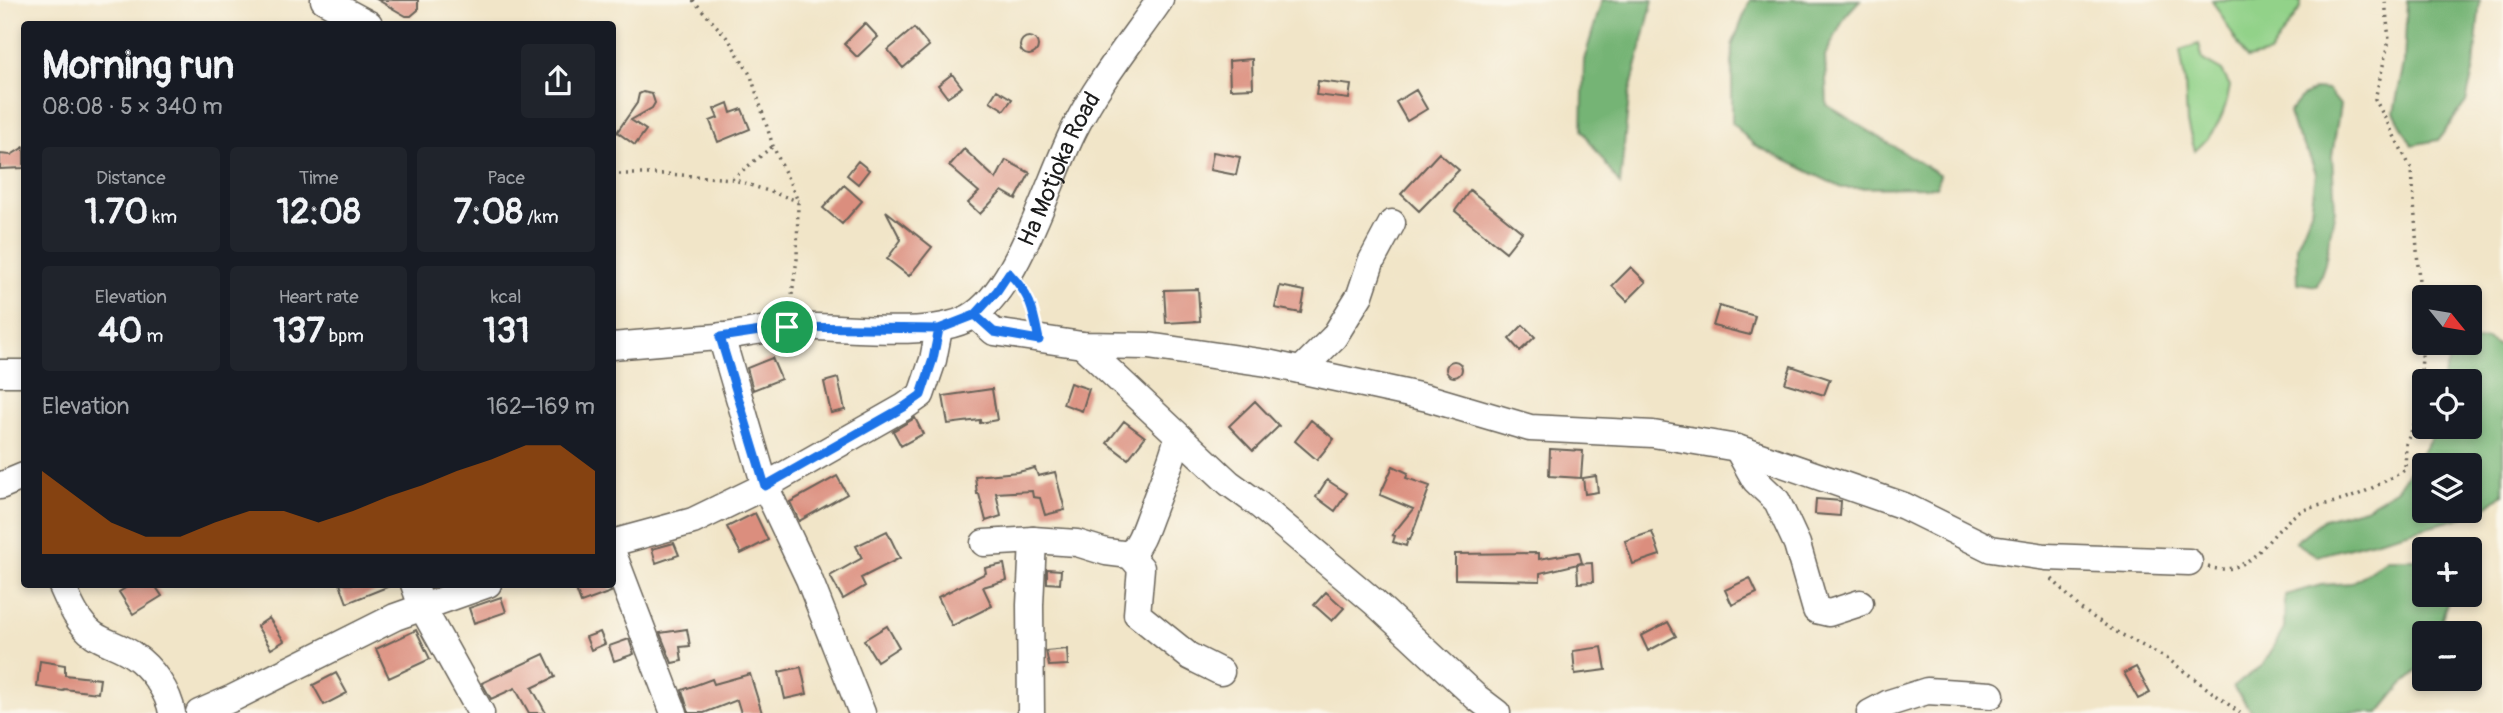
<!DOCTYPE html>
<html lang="en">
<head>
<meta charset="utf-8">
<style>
	:root { --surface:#171b24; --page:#20242c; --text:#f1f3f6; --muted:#9ea1a6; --accent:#b45309 }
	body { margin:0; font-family:Pangolin,sans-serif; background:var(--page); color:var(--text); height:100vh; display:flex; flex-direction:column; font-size:26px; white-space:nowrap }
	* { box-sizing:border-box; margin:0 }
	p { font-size:23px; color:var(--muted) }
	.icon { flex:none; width:38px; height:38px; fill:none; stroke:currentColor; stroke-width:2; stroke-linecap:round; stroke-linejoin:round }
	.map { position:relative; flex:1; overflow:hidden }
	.details { position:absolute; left:21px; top:21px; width:595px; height:567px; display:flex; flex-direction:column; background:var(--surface); border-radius:7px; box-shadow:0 4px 10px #0003 }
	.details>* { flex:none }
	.needle { width:46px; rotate:120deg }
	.fabs { position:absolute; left:2412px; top:285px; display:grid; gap:14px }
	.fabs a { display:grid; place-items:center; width:70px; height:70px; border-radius:7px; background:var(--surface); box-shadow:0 4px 10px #0003; font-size:35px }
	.pin { position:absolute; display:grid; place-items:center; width:60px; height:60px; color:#fff; margin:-30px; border:4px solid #fff; border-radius:50%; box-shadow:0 2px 7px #0007 }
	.round { display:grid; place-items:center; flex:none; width:74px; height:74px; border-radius:7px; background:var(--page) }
	.head { display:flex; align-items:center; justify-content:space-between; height:119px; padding:0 21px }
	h1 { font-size:38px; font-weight:700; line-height:52px }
	.stats { display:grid; grid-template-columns:repeat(3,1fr); gap:10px; height:119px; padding:7px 21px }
	.stats div { display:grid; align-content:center; border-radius:7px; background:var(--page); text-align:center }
	.stats b { font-size:35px; font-weight:700 }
	.stats small { font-size:19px; font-weight:400 }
	.stats p { font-size:19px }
	.chart { height:196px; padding:14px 21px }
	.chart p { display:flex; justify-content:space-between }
	.chart svg { width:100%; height:126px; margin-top:7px; fill:var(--accent); opacity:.7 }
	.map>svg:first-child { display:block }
</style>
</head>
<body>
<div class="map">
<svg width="2503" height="713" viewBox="0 0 2503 713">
	<rect width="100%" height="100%" fill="#fbf7ec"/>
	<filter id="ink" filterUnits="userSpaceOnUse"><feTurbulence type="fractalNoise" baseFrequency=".0143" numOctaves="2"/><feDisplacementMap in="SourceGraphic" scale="14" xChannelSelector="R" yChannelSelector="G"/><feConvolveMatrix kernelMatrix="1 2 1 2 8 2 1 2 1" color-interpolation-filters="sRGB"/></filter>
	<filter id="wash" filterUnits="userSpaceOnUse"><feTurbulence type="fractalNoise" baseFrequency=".00686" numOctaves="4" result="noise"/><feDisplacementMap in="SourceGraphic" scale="28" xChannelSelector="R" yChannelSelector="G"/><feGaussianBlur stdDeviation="1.57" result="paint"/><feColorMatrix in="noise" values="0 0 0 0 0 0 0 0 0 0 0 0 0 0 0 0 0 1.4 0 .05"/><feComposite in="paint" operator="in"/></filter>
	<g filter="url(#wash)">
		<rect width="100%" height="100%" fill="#f1e5c8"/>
		<!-- green -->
		<path fill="#92d289" stroke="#577752" stroke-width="2" d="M2212,0H2301V8L2269,54L2247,59Z
			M2199,44L2203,60L2222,71L2230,86C2225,115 2217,131 2195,151L2187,123L2185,81L2180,50Z"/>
		<!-- forest -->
		<path fill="#75b475" stroke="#486848" stroke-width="2" fill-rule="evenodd" d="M1602,0H1653L1629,96L1620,185L1582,130L1584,60Z
			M1750,0H1860L1846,15L1825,56L1827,105L1940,175L1936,187L1842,188L1754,145L1732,123V46Z
			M2407,0H2480L2474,68L2466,102L2438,140L2412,145L2394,112L2404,63Z
			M2314,89L2328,90L2340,105L2332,156L2335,209L2325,263L2317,286L2298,283L2297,246L2311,211L2316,173L2308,153L2295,132L2289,113L2300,99Z
			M2486,339L2503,348V494L2479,513L2317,556L2295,542L2324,519L2365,508L2397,489L2433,435L2434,427H2469V382L2442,381C2452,350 2453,345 2486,339ZM2424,466H2469V511H2424Z
			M2424,556V595H2452L2445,608L2438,633L2424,634L2423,665L2402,685L2379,713L2252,712L2233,687L2263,665L2284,629L2285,595L2321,585L2352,583L2387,559H2418Z"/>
		<g id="blocks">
			<!-- building -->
			<path fill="#db8e7e" d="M378,0H418V10L411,16H406Z
				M865,23L878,37L857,57L844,44Z
				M914,28L929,46L903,68L888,50Z
				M1020 46a9 9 0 1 1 18 0a9 9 0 1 1-18 0Z
				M1252,59L1253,88L1230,89L1229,61Z
				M952,74L962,87L947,97L938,85Z
				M1318,81L1351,85L1349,99L1316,95Z
				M997,90L1012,99L1004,110L990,101Z
				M1416,90L1427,109L1407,121L1396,102Z
				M643,92L652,94L655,103L652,108L631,120L646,130L635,145L617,132L637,103L639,94Z
				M728,103L731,113L742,109L750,129L718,142L710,121L718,118L714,109Z
				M24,147V168L0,169V154L11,155Z
				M964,149L996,179L1006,160L1030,173L1016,199L1002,191L980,214L968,203L979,192L949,166Z
				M1213,152L1240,157L1236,175L1210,170Z
				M1439,153L1459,170L1419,211L1401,194Z
				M858,161L869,170L858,184L847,175Z
				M844,185L862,201L842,224L823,208Z
				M1470,190L1522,232L1506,252L1455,211Z
				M886,211L932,247L909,276L887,259L901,240Z
				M1631,267L1646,282L1627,301L1612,286Z
				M1280,286L1305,291L1301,313L1275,308Z
				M1198,289L1200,321L1166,323L1164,290Z
				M1719,306L1755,316L1750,335L1713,326Z
				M1523,325L1535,337L1520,351L1509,339Z
				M772,358L781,379L753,390L747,368Z
				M1446 369a8 8 0 1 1 16 0a8 8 0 1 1-16 0Z
				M1791,366L1830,379L1824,395L1785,383Z
				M838,378L845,410L831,413L824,382Z
				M1070,383L1089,389L1082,411L1063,404Z
				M992,389L997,420L980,423V420L948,424L943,396Z
				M1255,401L1279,426L1253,451L1229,426Z
				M915,418L923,434L901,446L893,431Z
				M1311,420L1334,439L1317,460L1295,441Z
				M1124,421L1145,437L1128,459L1107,443Z
				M1550,449L1583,451L1581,478L1549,476Z
				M1393,466L1408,473L1406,478L1430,486L1410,540L1408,539L1406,546L1393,542L1395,536L1392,535L1413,509L1380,495Z
				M1035,468L1038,476L1055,472L1065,510L1045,515L1040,498L1033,497L1032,491L996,493L1001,516L986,521L979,494H977L975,476L1018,472Z
				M837,476L847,494L799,521L790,502Z
				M1596,476L1598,492L1585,494L1583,478Z
				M1327,480L1347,493L1335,511L1316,497Z
				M1816,499L1841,501L1840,516L1815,514Z
				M755,513L768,540L741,554L727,527Z
				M887,531L900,558L861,578L865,586L843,599L830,576L862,558L856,546Z
				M1652,532L1660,555L1633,564L1625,541Z
				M674,543L679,555L656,563L652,549Z
				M1579,552L1582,563L1540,573V581L1455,579V554L1539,553V559Z
				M1592,563L1593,582L1578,583L1577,564Z
				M1004,564L1007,580L983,587L992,606L952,626L938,597L986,573L985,568Z
				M1047,569L1061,570L1060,584L1047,583Z
				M1750,578L1757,593L1732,605L1725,590Z
				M132,584H154L162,596L133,614L119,592Z
				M340,584H392V585L347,603Z
				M574,584H608L611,592L581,603Z
				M1326,592L1344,608L1332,621L1314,605Z
				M501,597L506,612L474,623L469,608Z
				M269,618L284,641L271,649L257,626Z
				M1668,622L1676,636L1648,651L1641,636Z
				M887,626L899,647L877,661L864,640Z
				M687,629L690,646L680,647L682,661L672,663L660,633Z
				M416,630L430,659L389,678L376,649Z
				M600,632L605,644L591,650L586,637Z
				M629,639L634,654L614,661L609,646Z
				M1602,647L1606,670L1575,674L1573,651Z
				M1067,649L1068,665L1049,666L1046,651Z
				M544,654L555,677L532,688L546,713H529L515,688L491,699L482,683Z
				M40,661L65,665V675L100,679L98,693L64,689L63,691L37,687Z
				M801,667L807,694L785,699L779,672Z
				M2136,667L2150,693L2138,699L2124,673Z
				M336,673L347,693L324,705L313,685Z
				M750,674L762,713H741L737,700L704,713H689L682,690L712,679L714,684Z"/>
		</g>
	</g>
	<g filter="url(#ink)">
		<use href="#blocks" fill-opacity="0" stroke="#676258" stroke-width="2"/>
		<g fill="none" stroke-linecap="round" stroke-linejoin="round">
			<!-- minor casing -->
			<g stroke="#676258" stroke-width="29">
				<g id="minor">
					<path d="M324,0L369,24"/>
					<path d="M975,315L994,332L1082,345L1148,346L1267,363L1428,398L1530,428L1653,434L1737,448L1904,506L1991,549L2046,557L2189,562"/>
					<path d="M721,336L765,486L809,579L862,713"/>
					<path d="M1082,345L1229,483L1258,504L1374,602L1476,697L1497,713"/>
					<path id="s1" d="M612,346C648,343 683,340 718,337C741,334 764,329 787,327C835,324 937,342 975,314C1021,281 1049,178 1075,128C1098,82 1131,42 1160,0"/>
					<path d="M1301,370L1334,337L1360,295L1371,262L1392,223"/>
					<path d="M0,373H24"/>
					<path d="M1737,448L1755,480L1777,501L1797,544L1816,610L1829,613L1860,603"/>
					<path d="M0,486L24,476"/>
					<path d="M612,543L693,521L765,486L904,407L921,395L933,360L939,329"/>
					<path d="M984,543L1033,540L1077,543L1106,552L1130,555C1142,541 1145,527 1152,510C1161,485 1172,462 1178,436"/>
					<path d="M612,551L674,713"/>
					<path d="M1130,555L1141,568L1137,614L1189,656L1221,672"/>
					<path d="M61,584C69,602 77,623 94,635C106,643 121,646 133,655C151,667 169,692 172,713"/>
					<path d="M414,584L422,607L481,713"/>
					<path d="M199,713L233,698L395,617L488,584"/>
					<path d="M1031,713L1030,605L1033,540"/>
					<path d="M1870,713L1889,703L1927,691L1991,695"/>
				</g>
			</g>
			<!-- path -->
			<path stroke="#676258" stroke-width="3.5" stroke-dasharray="2 5" stroke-linecap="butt" d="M693,0L729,40L751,76L773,146L798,201L797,259L790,308
				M612,174H668L732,179L798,201
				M732,179L773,146
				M1023,289L1032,303L1035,317
				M2208,567C2251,579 2266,536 2295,515C2305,506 2333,504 2346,499C2366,493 2386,480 2405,470L2406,444L2417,418L2423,346L2412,170L2375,99L2389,40L2385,0
				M2052,579L2081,609L2111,629L2168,659L2240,713"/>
			<!-- minor -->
			<use href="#minor" stroke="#fff" stroke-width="26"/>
		</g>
	</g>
	<g fill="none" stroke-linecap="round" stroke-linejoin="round" filter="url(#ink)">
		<!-- route casing -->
		<g stroke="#fff" stroke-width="14">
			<path id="route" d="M787,327L720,337L765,486L904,407L921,395L933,359L939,329L975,315L994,332L1039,340C1033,310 1031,296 1009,273L997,291L975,315L939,329L787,327"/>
		</g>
		<!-- route -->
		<use href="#route" stroke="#1a73e8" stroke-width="9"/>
	</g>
	<g text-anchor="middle" stroke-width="5" stroke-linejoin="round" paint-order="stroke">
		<!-- street labels -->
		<g font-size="24" fill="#1c1c1c" stroke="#fbf7ec">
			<text dy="8" stroke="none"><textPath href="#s1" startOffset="536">Ha Motjoka Road</textPath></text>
		</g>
	</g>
</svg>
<div class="fabs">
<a><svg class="needle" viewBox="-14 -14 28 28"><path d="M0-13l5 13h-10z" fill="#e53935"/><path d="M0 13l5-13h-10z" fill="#9ea1a6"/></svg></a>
<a><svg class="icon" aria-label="locate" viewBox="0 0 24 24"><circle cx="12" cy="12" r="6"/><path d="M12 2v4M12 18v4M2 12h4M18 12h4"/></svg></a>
<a><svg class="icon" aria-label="layers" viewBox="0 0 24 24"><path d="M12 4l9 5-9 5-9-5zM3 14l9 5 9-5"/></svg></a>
<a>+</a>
<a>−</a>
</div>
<div class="pin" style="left:787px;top:327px;background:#1e9e55"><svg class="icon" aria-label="arrive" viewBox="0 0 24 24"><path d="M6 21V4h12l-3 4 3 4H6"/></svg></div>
<section class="details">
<div class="head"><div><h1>Morning run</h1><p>08:08 · 5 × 340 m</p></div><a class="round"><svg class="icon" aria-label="share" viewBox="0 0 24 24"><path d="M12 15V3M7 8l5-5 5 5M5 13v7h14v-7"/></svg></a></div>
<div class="stats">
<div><p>Distance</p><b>1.70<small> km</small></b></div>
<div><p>Time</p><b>12:08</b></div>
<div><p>Pace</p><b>7:08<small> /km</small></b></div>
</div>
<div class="stats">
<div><p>Elevation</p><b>40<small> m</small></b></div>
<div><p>Heart rate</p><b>137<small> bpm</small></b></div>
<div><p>kcal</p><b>131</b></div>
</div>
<div class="chart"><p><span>Elevation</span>162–169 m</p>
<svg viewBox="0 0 160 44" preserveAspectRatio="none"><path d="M0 44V15L10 24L20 33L30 38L40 38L50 33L60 29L70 29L80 33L90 29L100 24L110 20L120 15L130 11L140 6L150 6L160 15V44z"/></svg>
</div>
</section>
</div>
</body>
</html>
